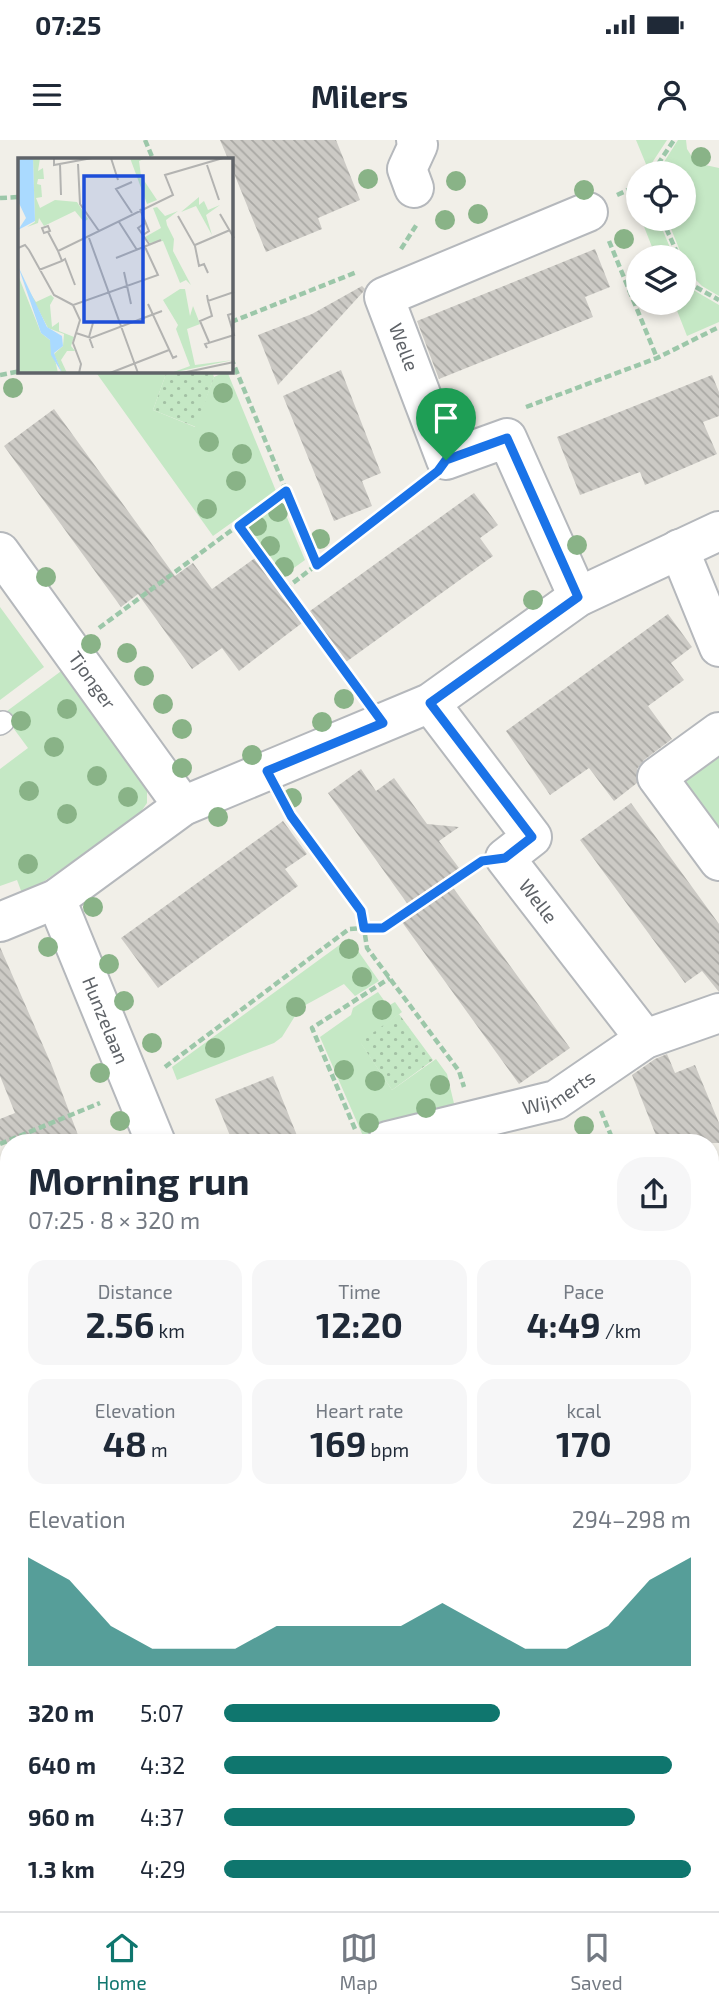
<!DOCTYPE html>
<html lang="en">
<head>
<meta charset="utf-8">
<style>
	:root { --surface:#fff; --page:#f6f6f7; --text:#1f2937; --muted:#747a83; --line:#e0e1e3; --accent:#0f766e }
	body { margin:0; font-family:"Exo 2",sans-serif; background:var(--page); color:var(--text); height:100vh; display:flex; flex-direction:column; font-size:26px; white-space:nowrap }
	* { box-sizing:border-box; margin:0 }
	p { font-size:23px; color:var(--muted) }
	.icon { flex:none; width:38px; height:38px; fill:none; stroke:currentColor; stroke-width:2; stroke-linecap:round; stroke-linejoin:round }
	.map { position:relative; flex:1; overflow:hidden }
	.panel { position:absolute; left:0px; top:994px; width:719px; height:777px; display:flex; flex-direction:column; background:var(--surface); border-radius:28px 28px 0 0; box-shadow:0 4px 10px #0003 }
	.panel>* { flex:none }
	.fabs { position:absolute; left:626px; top:21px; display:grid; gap:14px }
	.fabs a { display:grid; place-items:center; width:70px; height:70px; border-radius:50%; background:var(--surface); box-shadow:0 4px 10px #0003; font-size:35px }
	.pin { position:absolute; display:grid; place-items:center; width:60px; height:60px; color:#fff; margin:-72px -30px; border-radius:50% 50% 50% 0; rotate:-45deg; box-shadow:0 0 7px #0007 }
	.pin .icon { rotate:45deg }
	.round { display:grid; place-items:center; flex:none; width:74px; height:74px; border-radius:28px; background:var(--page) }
	.head { display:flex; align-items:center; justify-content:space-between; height:119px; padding:0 28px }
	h1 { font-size:38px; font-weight:700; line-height:52px }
	.figures { display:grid; grid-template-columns:repeat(3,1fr); gap:10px; height:119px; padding:7px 28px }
	.figures div { display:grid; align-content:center; border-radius:18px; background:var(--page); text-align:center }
	.figures b { font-size:35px; font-weight:700 }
	.figures small { font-size:19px; font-weight:400 }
	.figures p { font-size:19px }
	.chart { height:196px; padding:14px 28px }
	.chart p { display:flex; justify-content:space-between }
	.chart svg { width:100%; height:126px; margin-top:7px; fill:var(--accent); opacity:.7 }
	ul { padding:0 28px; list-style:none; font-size:23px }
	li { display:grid; grid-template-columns:112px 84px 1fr; align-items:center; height:52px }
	li i { height:18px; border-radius:9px; background:var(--accent) }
	.status { display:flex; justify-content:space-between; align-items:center; height:49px; padding:0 35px; background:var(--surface); direction:ltr }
	.status svg { height:19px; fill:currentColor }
	header { display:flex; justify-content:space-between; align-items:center; height:91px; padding:0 28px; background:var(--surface); font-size:32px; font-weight:700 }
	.tabs { display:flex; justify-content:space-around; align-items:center; height:98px; border-top:2px solid var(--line); background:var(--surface); font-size:19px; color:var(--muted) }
	.tabs a { display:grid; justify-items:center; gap:4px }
	.tabs .active { color:var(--accent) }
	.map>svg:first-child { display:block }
</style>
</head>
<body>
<div class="status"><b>07:25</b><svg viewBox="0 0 49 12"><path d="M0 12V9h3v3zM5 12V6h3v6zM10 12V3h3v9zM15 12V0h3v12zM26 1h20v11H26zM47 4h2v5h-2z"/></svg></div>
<header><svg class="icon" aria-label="menu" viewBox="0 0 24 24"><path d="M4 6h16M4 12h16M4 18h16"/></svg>Milers<svg class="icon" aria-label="person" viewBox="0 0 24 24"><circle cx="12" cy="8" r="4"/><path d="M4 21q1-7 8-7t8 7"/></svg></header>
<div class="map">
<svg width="719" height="1771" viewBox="0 0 719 1771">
	<defs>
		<pattern id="park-dots" width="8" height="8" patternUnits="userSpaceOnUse" patternTransform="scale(1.75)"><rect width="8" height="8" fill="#c5e8c5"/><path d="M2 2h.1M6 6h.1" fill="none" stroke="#a3c0a4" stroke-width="1.8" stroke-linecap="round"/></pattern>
		<pattern id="building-back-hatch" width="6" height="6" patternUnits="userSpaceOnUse" patternTransform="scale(1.75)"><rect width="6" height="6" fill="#cccac5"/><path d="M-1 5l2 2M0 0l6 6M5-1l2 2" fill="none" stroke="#a9a8a4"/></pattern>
	</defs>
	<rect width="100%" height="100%" fill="#f1efe8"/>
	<!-- grass -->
	<path fill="#c5e8c5" d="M636,0H667L648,29Z
		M678,0H686L687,9L696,23L719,28V156L702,146L689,133L667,79H684V33H657Z
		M641,79H658L674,117H656Z
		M684,141L690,148L719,165V182L687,196L674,163H684Z
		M95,231H167L153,270L195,287L214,237L227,231L276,351L213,396Z
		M280,361L305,420L284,435L247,385Z
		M0,467L44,527L0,560Z
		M64,529L147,649V663L138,676L23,756L17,740L0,746V629L28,608L3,574Z
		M719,609V707L672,643Z
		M349,798L379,841L355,856L344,844L300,868L282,897L274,903L177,940L172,927Z
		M378,852L388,866L395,862L402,872L361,903L392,950L436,919L447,934L456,972L363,996L320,897L351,875L353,868Z
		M719,1309V1394L711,1361V1313Z
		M352,1762H393L396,1771H355Z"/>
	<!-- park -->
	<path fill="url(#park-dots)" d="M167,231H212L214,237L196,287L153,270Z
		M399,874L433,920L392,950L360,902Z"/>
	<!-- building -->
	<path fill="url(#building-back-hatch)" d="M220,0H336L360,60L318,78L322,89L266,112L231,26V19H228Z
		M595,109L610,147L585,157L593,177L439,239L417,181Z
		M362,146L365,149L363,152L278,245L258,195L312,174Z
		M341,230L381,333L362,341L372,366L334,381L283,256Z
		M712,235L719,252V276L703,282L717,314L645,345L640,332L580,355L557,297Z
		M54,269L175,436L193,423L212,449L255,418L302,483L239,531L222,508L192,529L138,454L121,467L4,306Z
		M474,353L498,385L480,398L493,416L346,522L310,471Z
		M668,474L692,507L671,523L684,540L648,566L672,599L644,620L637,629V643L614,661L589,628L550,655L506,591Z
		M361,629L376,651L394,638L427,684L459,687L439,701L459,728L446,738L570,908L519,944L402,782L414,773L328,653Z
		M631,663L719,784V852L702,831L685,843L580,700Z
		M283,681L307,714L285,729L298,746L158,848L121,798Z
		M0,807L52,926L81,1003H0V979L15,973L0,936Z
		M667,914L675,933L695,925L719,983V1003H659L632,935L655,919Z
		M273,936L300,1003H233L215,959Z"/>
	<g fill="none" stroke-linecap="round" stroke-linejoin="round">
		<!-- service casing -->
		<g stroke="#b5b8bc" stroke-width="24">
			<path id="service" d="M0,584L3,582"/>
		</g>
		<!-- minor casing -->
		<g stroke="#b5b8bc" stroke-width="42">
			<g id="minor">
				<path d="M414,48L407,29L418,5L416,0"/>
				<path d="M679,409L719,507"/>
				<path id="s1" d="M0,412L183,666"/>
				<path d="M578,457L507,298L446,320L384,157L588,72"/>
				<path id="s2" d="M430,563L532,697L505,718L645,899"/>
				<path d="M719,592L657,637L719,721"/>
				<path id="s3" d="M56,759L156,1003"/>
				<path d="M0,782L56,759L183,666L430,563L578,457L719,391"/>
				<path id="s4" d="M388,1001L556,960L645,899L719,873"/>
				<path d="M710,1281L719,1277"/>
				<path d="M0,1511L9,1508"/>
				<path d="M710,1748L719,1745"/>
				<path d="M414,1762L416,1771"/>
				<path d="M654,1771L676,1762"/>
			</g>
		</g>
		<!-- path -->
		<path stroke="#9cc7a9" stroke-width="4.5" stroke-dasharray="7 3.5" stroke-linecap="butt" d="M145,0L153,19
			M652,33L674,0
			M617,55L639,45
			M0,58L19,57
			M662,79L679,117
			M609,101L657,218
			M401,109L417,84
			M684,130L694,146L719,160
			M231,182L357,132
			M231,218L317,425
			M0,235L21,231
			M526,267L657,218L719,187
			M239,386L362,554
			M285,449L421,345
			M99,488L286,350
			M284,663L291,676L361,771L364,788H383L470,729
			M165,927L349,789L364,788L367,808L459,931L464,947
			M601,971L614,1003
			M355,989L312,888L390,838
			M0,1004L100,963
			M710,1090L719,1086
			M0,1320L9,1317
			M0,1349L7,1366H9
			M710,1396L719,1427
			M710,1546L719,1544
			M0,1729L9,1726
			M159,1762L162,1771
			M324,1762L328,1771
			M111,1771L113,1762"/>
		<!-- service -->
		<use href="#service" stroke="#fff" stroke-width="21"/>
		<!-- minor -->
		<use href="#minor" stroke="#fff" stroke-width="38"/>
	</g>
	<!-- trees -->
	<g fill="#89b387">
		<circle cx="701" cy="17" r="10"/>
		<circle cx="368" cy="39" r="10"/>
		<circle cx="456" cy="41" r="10"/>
		<circle cx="584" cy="50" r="10"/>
		<circle cx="478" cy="74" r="10"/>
		<circle cx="445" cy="80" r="10"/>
		<circle cx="624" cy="99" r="10"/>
		<circle cx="13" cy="248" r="10"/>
		<circle cx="223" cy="253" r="10"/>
		<circle cx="209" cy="302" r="10"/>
		<circle cx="242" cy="314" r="10"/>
		<circle cx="236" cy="341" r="10"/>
		<circle cx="207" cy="369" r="10"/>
		<circle cx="278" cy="372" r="10"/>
		<circle cx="257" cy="386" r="10"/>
		<circle cx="320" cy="399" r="10"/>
		<circle cx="577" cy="405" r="10"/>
		<circle cx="270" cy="406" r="10"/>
		<circle cx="284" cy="427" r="10"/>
		<circle cx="46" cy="437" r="10"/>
		<circle cx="533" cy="460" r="10"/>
		<circle cx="91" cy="504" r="10"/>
		<circle cx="127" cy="513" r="10"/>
		<circle cx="144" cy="536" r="10"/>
		<circle cx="344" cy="559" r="10"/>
		<circle cx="163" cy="564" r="10"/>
		<circle cx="67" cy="569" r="10"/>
		<circle cx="21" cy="581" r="10"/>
		<circle cx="322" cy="582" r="10"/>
		<circle cx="182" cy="589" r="10"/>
		<circle cx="54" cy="607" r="10"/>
		<circle cx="252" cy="615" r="10"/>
		<circle cx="182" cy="628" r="10"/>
		<circle cx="97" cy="636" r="10"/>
		<circle cx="29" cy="651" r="10"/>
		<circle cx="128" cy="657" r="10"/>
		<circle cx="292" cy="658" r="10"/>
		<circle cx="67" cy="674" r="10"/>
		<circle cx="218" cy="677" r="10"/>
		<circle cx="28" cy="724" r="10"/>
		<circle cx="93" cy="767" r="10"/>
		<circle cx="48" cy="807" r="10"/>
		<circle cx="349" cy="809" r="10"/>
		<circle cx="109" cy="824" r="10"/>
		<circle cx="362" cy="837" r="10"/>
		<circle cx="124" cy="861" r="10"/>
		<circle cx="296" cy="867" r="10"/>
		<circle cx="382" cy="870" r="10"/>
		<circle cx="152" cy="903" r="10"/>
		<circle cx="215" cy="908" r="10"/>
		<circle cx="344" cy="930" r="10"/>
		<circle cx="100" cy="933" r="10"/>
		<circle cx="375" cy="941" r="10"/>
		<circle cx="440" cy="945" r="10"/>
		<circle cx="426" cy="968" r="10"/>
		<circle cx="120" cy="981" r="10"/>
		<circle cx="369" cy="983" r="10"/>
		<circle cx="584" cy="986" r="10"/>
	</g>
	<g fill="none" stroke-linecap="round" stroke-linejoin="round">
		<!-- route casing -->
		<g stroke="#fff" stroke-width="14">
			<path id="route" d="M507,298L578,457L430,563L532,697L505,718L482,721L383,788H364L361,771L291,676L267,631L383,583L239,386L286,351L317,425L438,331L446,320Z"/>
		</g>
		<!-- route -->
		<use href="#route" stroke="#1a73e8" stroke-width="9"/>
	</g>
	<g text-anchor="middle" stroke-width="5" stroke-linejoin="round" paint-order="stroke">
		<!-- street labels -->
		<g font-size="19" fill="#5f6368" stroke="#fff">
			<text transform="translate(404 207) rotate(69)" y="7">Welle</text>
			<text dy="7" stroke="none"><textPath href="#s1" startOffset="158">Tjonger</textPath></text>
			<text dy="7" stroke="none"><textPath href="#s2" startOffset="257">Welle</textPath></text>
			<text dy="7" stroke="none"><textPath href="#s3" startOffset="131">Hunzelaan</textPath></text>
			<text dy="7" stroke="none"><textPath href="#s4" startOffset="178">Wijmerts</textPath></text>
		</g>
	</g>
	<!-- overview -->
	<g transform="translate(18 18)">
		<rect width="215" height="215" fill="#f1efe8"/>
		<path d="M15,0H22L20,13L25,10L26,21H20L19,26L23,27L24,39L18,40L22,50L37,42L59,44L70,61L66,64L57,53L26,68L21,60L20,65L9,69L17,64ZM112,0H128L121,3L123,18L139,42L129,46ZM181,39V47L186,43L190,52L202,47L188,57L194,77L178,48L163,54ZM139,49L147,58L160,53L148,62L149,67L156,81L155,93L173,127L168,122L162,125L145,83L132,85L127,79L143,70L135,50ZM0,117L23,175L33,183L40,215H0ZM9,130L18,144L33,137L36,140L32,147L34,169L41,164V173L56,179L53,188L57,193H49L43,202L49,215H44L36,196L45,188L46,176L30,170ZM162,131H167L172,158L175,148L182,166L169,171L177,207L215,202L153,215L172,208L158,171L160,167L145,142Z" fill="#c5e8c5"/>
		<path d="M0,0H15L17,63L0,72L8,60L0,43ZM0,108L29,169L44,178L45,188L36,195L44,215L33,197L32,182L23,175Z" fill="#aadaff"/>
		<path fill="none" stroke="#b3b3b1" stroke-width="2" d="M36,0V7L74,0M93,0L100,22M42,6L43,37M60,6L62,46L81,73M189,7L201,42M122,51L131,73L125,77M114,55L98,31L114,24M202,56L216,80M160,58L177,88L181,108L186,106L190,115M101,64L119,92M127,65L120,70L131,86M30,68L32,73L26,75L24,70ZM30,74L40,93M71,80L120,215M177,87L212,72M0,90L7,87L11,92L36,137L55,147M98,100L143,82M44,103L47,101L57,127M21,112L44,103L40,93L155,37L147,17L205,0M106,114L113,146M189,137L190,143L216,134M190,143L194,158L182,163L191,184M130,146L155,200L159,198M58,175L73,180L144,153M75,190L71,179L75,165M189,190L187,186L216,177L210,157L216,155M61,215L63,206L55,185L62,162L55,147L140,117L127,89M92,215L151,192M164,215L216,204"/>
		<path fill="#1d4ed8" fill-opacity="0.15" stroke="#1d4ed8" stroke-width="3.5" d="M66,18H125V164H66Z"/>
		<rect width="215" height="215" fill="none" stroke="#5f6368" stroke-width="3.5"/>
	</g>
</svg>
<div class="fabs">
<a><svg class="icon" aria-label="locate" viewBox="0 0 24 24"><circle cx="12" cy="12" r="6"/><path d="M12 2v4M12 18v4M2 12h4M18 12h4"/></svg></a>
<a><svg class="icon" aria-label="layers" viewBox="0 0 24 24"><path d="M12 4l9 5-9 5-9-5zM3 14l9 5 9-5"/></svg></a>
</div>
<div class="pin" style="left:446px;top:320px;background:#1e9e55"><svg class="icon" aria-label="arrive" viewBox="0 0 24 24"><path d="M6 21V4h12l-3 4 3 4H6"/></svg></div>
<section class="panel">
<div class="head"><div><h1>Morning run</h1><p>07:25 · 8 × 320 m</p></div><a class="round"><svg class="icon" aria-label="share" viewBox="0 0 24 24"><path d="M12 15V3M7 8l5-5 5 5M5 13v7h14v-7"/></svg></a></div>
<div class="figures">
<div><p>Distance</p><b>2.56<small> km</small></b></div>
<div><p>Time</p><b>12:20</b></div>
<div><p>Pace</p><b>4:49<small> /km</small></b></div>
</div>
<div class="figures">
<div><p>Elevation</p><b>48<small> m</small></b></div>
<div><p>Heart rate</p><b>169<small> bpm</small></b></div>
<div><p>kcal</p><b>170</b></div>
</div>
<div class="chart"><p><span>Elevation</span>294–298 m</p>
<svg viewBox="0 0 160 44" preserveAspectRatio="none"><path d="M0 44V6L10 14L20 30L30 38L40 38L50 38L60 30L70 30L80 30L90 30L100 22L110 30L120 38L130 38L140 30L150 14L160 6V44z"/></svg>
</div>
<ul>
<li><b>320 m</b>5:07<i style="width:59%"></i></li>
<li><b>640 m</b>4:32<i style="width:96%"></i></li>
<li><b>960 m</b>4:37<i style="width:88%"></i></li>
<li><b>1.3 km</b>4:29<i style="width:100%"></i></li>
</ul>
</section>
</div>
<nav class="tabs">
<a class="active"><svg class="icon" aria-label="home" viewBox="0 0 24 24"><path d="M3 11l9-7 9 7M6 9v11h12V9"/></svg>Home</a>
<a><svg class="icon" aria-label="map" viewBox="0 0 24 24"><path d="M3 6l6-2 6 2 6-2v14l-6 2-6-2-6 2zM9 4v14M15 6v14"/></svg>Map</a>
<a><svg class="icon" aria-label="saved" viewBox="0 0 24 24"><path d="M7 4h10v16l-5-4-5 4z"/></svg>Saved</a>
</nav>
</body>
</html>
